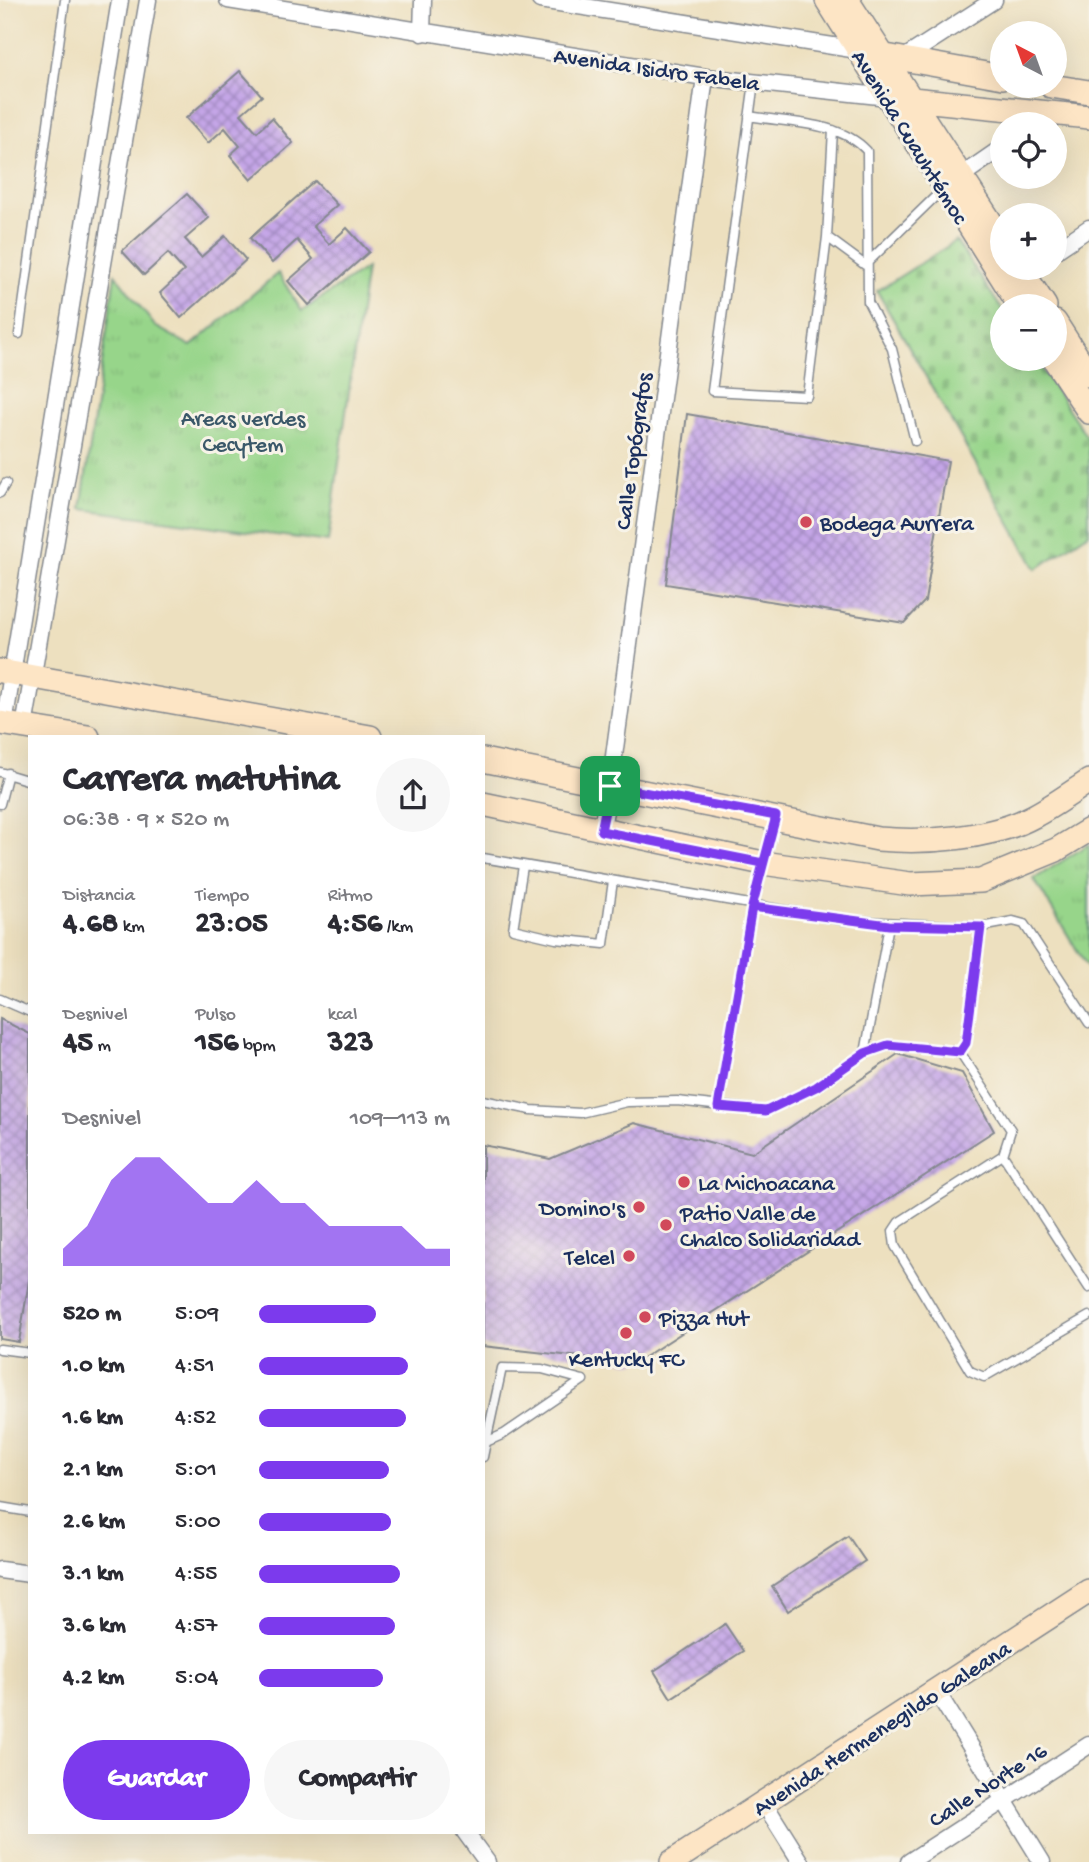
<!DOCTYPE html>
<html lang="es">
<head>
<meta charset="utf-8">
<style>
	:root { --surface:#fff; --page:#f7f7f7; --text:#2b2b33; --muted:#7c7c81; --accent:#7c3aed }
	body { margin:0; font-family:"Gochi Hand",sans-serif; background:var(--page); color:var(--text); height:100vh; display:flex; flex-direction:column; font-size:26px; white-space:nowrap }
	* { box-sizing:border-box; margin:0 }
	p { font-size:23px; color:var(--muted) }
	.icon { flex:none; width:38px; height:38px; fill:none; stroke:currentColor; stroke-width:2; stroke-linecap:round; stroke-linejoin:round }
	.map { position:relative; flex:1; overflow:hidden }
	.side { position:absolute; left:28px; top:735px; width:457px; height:1099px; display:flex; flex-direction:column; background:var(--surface); border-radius:0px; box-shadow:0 7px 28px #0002 }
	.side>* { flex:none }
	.needle { width:46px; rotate:319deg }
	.fabs { position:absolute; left:990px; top:21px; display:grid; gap:14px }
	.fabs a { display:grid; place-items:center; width:77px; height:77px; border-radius:50%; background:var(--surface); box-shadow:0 7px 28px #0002; font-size:35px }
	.pin { position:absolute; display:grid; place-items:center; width:60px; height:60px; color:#fff; margin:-30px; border-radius:14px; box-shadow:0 4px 10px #0006 }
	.round { display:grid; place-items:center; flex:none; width:74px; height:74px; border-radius:37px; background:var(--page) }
	.head { display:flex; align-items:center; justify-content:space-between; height:119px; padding:0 35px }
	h1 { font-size:38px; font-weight:700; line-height:52px }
	.figures { display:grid; grid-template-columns:repeat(3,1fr); gap:10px; height:119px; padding:7px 35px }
	.figures div { display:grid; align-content:center }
	.figures b { font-size:30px; font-weight:700 }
	.figures small { font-size:19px; font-weight:400 }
	.figures p { font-size:19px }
	.chart { height:196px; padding:14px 35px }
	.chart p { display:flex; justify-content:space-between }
	.chart svg { width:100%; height:126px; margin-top:7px; fill:var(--accent); opacity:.7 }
	.primary-button { display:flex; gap:14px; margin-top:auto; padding:14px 35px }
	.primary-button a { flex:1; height:80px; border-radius:42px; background:var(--accent); color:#fff; font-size:28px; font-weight:700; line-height:80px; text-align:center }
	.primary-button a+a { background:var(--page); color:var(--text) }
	ul { padding:0 35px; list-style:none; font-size:23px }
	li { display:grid; grid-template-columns:112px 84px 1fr; align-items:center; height:52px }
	li i { height:18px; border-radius:9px; background:var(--accent) }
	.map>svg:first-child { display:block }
</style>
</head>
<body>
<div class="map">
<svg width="1089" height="1862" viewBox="0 0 1089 1862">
	<defs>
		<pattern id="cemetery-stones" width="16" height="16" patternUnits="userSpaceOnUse" patternTransform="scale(1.75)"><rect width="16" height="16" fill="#97d58a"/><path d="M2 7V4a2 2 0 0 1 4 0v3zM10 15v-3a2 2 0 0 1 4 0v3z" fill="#82b77a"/></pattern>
		<pattern id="park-tufts" width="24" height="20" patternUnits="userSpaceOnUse" patternTransform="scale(1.75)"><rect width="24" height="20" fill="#97d58a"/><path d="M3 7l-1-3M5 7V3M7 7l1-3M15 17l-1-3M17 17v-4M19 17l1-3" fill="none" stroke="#82b77a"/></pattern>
		<pattern id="building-cross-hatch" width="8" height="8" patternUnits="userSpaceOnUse" patternTransform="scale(1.75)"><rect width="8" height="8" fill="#c5a6e7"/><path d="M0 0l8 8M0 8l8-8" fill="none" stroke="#9f88be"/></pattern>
	</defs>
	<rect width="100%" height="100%" fill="#f7f3e8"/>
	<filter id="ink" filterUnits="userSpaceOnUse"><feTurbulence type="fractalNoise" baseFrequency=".0143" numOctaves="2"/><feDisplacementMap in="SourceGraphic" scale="14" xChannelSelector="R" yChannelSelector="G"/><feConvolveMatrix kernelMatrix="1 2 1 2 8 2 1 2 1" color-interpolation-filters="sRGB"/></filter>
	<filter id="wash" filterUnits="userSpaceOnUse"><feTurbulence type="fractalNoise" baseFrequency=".00686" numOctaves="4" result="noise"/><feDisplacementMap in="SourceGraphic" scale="28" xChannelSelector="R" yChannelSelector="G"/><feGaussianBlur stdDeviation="1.57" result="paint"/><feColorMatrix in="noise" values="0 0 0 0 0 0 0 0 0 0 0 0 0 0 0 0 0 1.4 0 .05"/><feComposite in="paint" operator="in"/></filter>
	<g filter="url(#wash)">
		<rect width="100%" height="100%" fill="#ede0bf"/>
		<!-- cemetery -->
		<path fill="url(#cemetery-stones)" stroke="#598274" stroke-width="2" d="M956,241L1003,311V359H1035L1089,440V533L1036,569L877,291Z"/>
		<!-- park -->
		<path fill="url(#park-tufts)" stroke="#598274" stroke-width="2" d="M366,268L328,542L81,509L115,274L155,326L191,346L278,273L302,311Z
			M1089,844V970L1034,879Z"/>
		<g id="blocks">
			<!-- building -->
			<path fill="url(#building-cross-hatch)" d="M240,71L262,96L241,114L257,132L272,118L293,143L251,180L230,155L240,146L225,128L208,143L186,118Z
				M315,181L337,205L313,226L329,244L347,228L369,252L309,305L288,281L313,259L297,240L272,263L250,238Z
				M187,194L209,218L185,239L201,257L225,236L246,260L181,318L160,293L184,271L168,253L144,275L122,251Z
				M687,414L948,461L925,601L904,623L666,584Z
				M0,1019L30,1034V1275L19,1342L0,1339Z
				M898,1054L962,1073L994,1131L635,1363L483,1346V1145L550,1159L634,1123L752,1153Z
				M848,1536L865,1561L788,1611L772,1586Z
				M725,1624L743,1651L671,1698L654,1671Z"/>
		</g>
	</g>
	<g filter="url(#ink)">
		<use href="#blocks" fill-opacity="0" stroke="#84888e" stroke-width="2"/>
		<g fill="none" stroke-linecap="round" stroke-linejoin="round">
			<!-- lane casing -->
			<g stroke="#84888e" stroke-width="11">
				<path id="lane" d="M754,82L712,391L807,396L827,237
					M749,116C788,123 840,121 867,151L868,302L892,349L915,441
					M833,130L827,237L865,265
					M865,265L943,189
					M19,334L65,0
					M0,493L6,483
					M0,772L30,781
					M0,804L8,773
					M483,858L842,920L981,927L1013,921L1024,924L1089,1023
					M523,866L513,929L556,939L604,944L613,881
					M0,999L30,1012
					M960,1052L966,1043L981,927
					M865,1053L889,925
					M483,1100L531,1110L580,1113L627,1102L677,1101L766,1111L816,1087L865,1053L889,1045L960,1052L1011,1130L1003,1155L899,1222L893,1231L895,1246L970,1371L984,1377L1089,1316
					M718,1107L752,907L776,819
					M1003,1155L1089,1288
					M0,1349L30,1353
					M486,1442L502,1368L542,1369L583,1380
					M483,1457L486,1442L504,1434L583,1380
					M0,1507L30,1512"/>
			</g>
			<!-- street casing -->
			<g stroke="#84888e" stroke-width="19">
				<path id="street" d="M228,0L705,77L888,97
					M540,0L858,50
					M422,33L423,0
					M901,60L994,0
					M961,176L1003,147
					M1055,251L1089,228
					M4,724L120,0
					M24,727L148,0
					M601,831L610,786L705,77
					M0,1570L30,1574
					M937,1692L1042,1862
					M764,1803L801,1862
					M465,1832L487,1862
					M909,1862L1089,1745"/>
			</g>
			<!-- secondary casing -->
			<g stroke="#84888e" stroke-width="26">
				<path id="secondary" d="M827,0L1020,306
					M847,0L1003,241
					M875,54L1003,77
					M1051,86L1089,92
					M902,98L1089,117
					M1020,268L1045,306
					M1055,322L1089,375
					M1054,359L1089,412
					M0,671L370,737
					M0,723L88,737
					M483,760L878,839C925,843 992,839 1034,816C1053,806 1071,793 1089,781
					M483,804L763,863L910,884L981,881L1056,850L1089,830
					M672,1862L1089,1591"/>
			</g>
			<!-- lane -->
			<use href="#lane" stroke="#fff" stroke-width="8"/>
			<!-- street -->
			<use href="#street" stroke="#fff" stroke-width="16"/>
			<!-- secondary -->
			<use href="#secondary" stroke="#fde5c5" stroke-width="23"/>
		</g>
	</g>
	<g fill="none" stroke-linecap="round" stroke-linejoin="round" filter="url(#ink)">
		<!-- route casing -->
		<g stroke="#fff" stroke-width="14">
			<path id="route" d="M610,786L601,831L763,863L752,907L889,925L981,927L966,1043L960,1052L888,1045L865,1053L816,1087L766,1111L718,1107L752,907L776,816L610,786"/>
		</g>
		<!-- route -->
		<use href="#route" stroke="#7c3aed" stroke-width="9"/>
	</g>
	<!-- markers -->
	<g fill="#d1495b" stroke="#f7f3e8" stroke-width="2.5">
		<circle cx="806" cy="522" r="7"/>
		<circle cx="684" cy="1182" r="7"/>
		<circle cx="639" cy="1207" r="7"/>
		<circle cx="666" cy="1225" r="7"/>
		<circle cx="629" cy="1256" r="7"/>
		<circle cx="645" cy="1317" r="7"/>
		<circle cx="626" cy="1333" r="7"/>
	</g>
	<g text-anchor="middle" stroke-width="6" stroke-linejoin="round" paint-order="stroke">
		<!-- street labels -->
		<g font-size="23" fill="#1b2f5e" stroke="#f7f3e8">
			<text transform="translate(657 68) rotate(8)" y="8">Avenida Isidro Fabela</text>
			<text transform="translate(911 136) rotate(58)" y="8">Avenida Cuauhtémoc</text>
			<text transform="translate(632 451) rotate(-82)" y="8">Calle Topógrafos</text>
			<text transform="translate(881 1727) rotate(-33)" y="8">Avenida Hermenegildo Galeana</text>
			<text transform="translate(987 1784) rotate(-33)" y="8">Calle Norte 16</text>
		</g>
		<!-- park labels -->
		<g font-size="23" fill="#3a5869" stroke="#f7f3e8">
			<text x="243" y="425">Areas verdes<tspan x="243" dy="26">Cecytem</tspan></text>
		</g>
		<!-- poi labels -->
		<g font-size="23" fill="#1b2f5e" stroke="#f7f3e8" text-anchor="start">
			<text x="820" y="530">Bodega Aurrera</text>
			<text x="698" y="1190">La Michoacana</text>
			<text x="625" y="1215" text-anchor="end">Domino's</text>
			<text x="680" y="1220">Patio Valle de<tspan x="680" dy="26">Chalco Solidaridad</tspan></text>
			<text x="615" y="1264" text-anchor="end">Telcel</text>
			<text x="659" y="1325">Pizza Hut</text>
			<text x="626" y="1366" text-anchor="middle">Kentucky FC</text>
		</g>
	</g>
</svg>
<div class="fabs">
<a><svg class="needle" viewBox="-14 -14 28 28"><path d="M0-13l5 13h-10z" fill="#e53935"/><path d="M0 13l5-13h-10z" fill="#7c7c81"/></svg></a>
<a><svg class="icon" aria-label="locate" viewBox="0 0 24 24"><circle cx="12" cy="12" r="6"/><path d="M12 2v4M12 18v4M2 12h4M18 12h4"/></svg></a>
<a>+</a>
<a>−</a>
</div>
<div class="pin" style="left:610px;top:786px;background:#1e9e55"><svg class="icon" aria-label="arrive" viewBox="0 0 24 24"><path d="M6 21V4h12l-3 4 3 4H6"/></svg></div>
<section class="side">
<div class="head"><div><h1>Carrera matutina</h1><p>06:38 · 9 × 520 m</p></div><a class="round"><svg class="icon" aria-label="share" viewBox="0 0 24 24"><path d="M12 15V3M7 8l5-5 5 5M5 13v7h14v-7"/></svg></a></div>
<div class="figures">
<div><p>Distancia</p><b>4.68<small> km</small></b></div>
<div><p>Tiempo</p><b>23:05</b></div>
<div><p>Ritmo</p><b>4:56<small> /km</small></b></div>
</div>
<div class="figures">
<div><p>Desnivel</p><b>45<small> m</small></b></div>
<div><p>Pulso</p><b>156<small> bpm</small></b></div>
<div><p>kcal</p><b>323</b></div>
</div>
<div class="chart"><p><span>Desnivel</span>109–113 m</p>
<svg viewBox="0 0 160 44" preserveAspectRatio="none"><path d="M0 44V38L10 30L20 14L30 6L40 6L50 14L60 22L70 22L80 14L90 22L100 22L110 30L120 30L130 30L140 30L150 38L160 38V44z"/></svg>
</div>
<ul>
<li><b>520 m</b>5:09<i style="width:61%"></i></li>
<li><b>1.0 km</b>4:51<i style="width:78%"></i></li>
<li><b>1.6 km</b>4:52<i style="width:77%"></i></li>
<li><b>2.1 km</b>5:01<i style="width:68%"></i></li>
<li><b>2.6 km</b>5:00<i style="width:69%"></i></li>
<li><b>3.1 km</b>4:55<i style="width:74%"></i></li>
<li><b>3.6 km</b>4:57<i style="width:71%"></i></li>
<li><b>4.2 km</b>5:04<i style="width:65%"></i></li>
</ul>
<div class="primary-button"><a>Guardar</a><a>Compartir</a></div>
</section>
</div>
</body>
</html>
